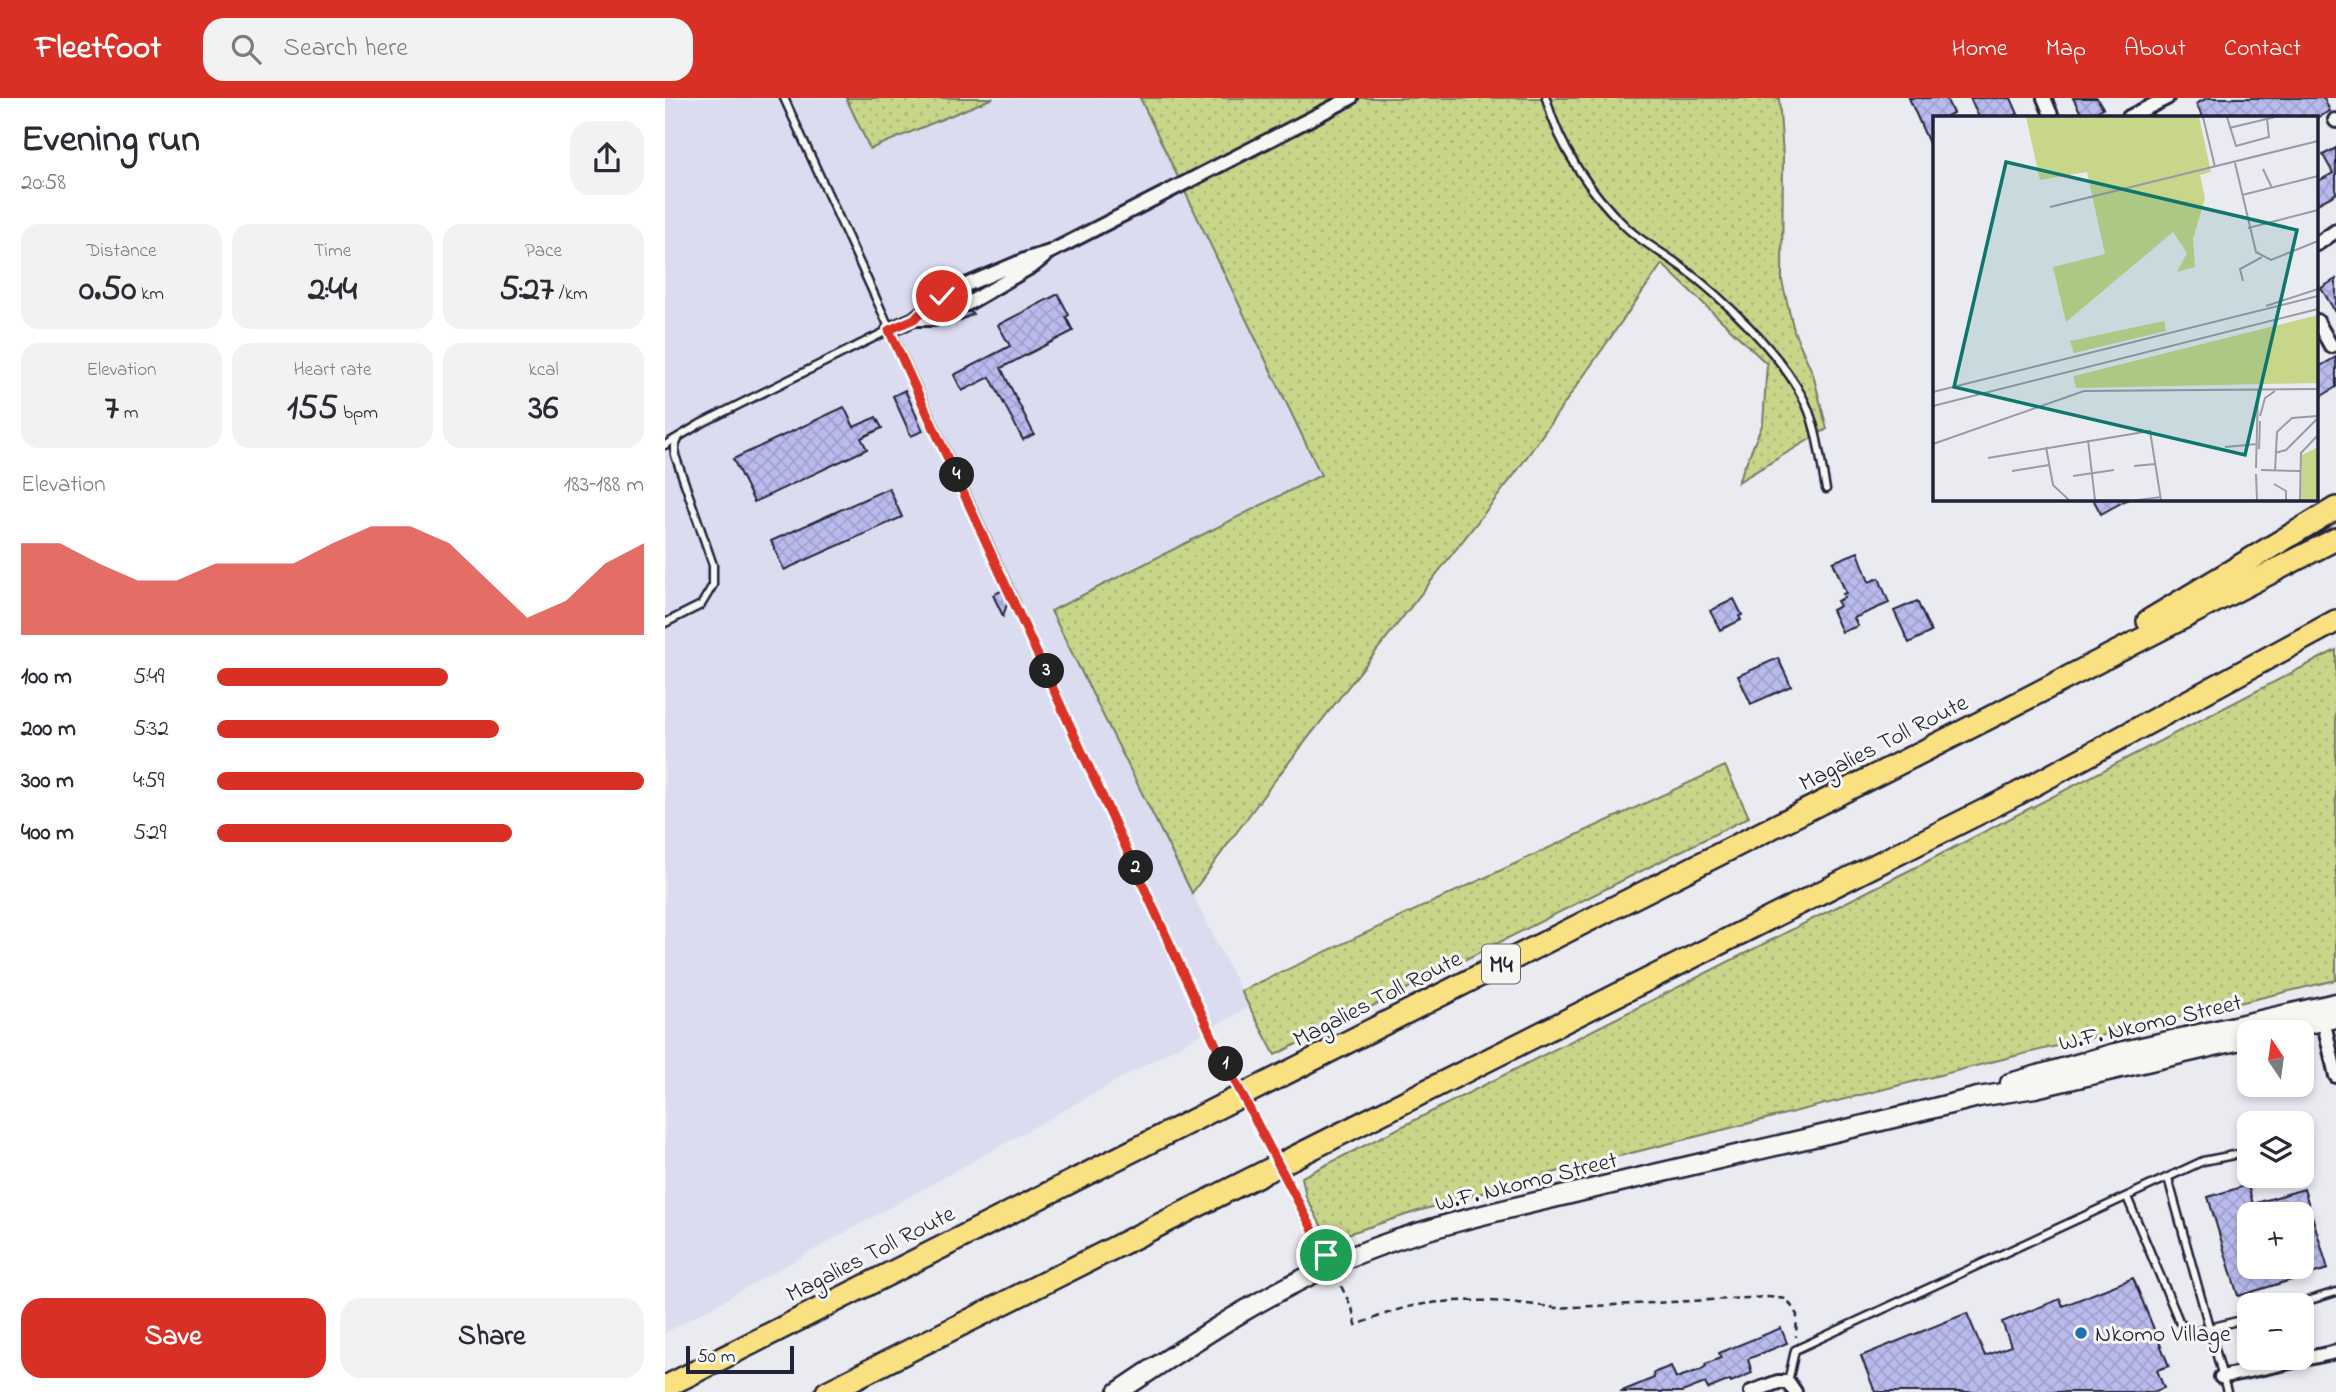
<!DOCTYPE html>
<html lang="en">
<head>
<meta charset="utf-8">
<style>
	:root { --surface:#fff; --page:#f2f2f3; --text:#2b2b33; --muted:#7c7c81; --accent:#d93025 }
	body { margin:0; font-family:"Indie Flower",sans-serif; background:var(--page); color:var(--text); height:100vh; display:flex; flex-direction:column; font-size:26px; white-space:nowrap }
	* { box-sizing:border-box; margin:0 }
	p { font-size:23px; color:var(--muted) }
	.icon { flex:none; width:38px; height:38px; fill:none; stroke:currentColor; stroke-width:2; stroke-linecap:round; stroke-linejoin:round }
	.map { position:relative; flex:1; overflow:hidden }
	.sheet { display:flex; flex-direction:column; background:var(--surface); width:665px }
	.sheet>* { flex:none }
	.needle { width:46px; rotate:347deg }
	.tools { position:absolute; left:1572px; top:922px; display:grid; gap:14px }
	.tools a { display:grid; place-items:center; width:77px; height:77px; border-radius:14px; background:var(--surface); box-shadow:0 4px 10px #0003; font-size:35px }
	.scale { position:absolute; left:21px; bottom:18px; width:108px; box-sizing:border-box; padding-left:7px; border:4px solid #22223b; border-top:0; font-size:19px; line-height:24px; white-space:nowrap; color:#22223b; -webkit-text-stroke:5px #f6f6f2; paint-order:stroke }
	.pin { position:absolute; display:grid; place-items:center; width:60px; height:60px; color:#fff; margin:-30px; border:4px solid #fff; border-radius:50%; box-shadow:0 2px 7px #0007 }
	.km { position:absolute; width:35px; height:35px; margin:-18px; border-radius:50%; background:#222; color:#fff; font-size:19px; line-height:35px; text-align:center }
	.round { display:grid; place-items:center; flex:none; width:74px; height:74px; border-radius:21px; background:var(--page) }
	.overview { display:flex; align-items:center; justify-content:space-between; height:119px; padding:0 21px }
	h1 { font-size:38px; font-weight:700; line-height:52px }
	.metrics { display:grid; grid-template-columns:repeat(3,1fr); gap:10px; height:119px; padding:7px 21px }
	.metrics div { display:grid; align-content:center; border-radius:18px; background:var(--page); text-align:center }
	.metrics b { font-size:35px; font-weight:700 }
	.metrics small { font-size:19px; font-weight:400 }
	.metrics p { font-size:19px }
	.chart { height:196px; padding:14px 21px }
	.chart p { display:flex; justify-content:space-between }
	.chart svg { width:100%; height:126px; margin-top:7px; fill:var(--accent); opacity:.7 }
	.action { display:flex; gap:14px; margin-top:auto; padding:14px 21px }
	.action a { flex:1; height:80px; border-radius:21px; background:var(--accent); color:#fff; font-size:28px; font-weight:700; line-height:80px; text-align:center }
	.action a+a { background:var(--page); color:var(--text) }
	ul { padding:0 21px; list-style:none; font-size:23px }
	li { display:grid; grid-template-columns:112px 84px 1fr; align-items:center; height:52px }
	li i { height:18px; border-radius:9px; background:var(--accent) }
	header { display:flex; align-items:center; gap:42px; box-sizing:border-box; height:98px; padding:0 35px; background:var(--accent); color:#fff }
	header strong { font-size:33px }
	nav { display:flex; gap:38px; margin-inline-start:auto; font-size:24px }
	.search { width:490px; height:63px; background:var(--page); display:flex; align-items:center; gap:18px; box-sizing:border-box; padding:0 24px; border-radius:21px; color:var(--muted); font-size:26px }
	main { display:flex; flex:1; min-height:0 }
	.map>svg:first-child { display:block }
</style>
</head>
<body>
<header>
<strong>Fleetfoot</strong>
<div class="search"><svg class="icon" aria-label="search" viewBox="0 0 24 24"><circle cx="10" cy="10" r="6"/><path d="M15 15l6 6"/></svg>Search here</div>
<nav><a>Home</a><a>Map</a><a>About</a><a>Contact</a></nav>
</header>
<main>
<section class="sheet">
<div class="overview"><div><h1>Evening run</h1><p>20:58</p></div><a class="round"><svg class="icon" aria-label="share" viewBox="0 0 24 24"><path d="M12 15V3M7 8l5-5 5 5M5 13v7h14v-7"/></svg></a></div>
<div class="metrics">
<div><p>Distance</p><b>0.50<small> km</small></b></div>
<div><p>Time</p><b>2:44</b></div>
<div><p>Pace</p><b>5:27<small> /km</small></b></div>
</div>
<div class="metrics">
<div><p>Elevation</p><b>7<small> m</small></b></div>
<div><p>Heart rate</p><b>155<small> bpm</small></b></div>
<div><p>kcal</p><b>36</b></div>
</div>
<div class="chart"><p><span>Elevation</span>183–188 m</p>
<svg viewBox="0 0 160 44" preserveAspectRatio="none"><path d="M0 44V12L10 12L20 19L30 25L40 25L50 19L60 19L70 19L80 12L90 6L100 6L110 12L120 25L130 38L140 32L150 19L160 12V44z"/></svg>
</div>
<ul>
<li><b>100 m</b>5:49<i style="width:54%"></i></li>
<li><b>200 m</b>5:32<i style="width:66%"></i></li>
<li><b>300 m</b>4:59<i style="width:100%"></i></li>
<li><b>400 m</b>5:29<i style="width:69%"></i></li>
</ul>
<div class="action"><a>Save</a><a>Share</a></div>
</section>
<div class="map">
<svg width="1671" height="1294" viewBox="0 0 1671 1294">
	<defs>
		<pattern id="grass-dots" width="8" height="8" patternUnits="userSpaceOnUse" patternTransform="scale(1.75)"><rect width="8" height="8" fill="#c8d68a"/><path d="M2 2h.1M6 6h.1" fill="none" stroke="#acb778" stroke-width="1.8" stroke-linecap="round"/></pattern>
		<pattern id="building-cross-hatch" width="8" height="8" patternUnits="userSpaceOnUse" patternTransform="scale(1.75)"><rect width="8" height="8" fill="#b9bbed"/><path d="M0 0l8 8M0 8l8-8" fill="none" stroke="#9fa0cc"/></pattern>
	</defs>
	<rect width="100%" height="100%" fill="#eaeaf1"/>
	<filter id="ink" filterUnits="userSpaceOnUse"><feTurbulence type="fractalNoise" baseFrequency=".0143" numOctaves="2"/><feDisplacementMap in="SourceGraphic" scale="14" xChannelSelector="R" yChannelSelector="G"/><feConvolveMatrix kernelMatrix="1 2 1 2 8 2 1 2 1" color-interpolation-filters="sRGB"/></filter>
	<g filter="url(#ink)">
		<!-- built -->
		<path fill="#dbdcf0" d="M0,0H181L205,51L328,0H475L656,377L386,513L584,909L0,1235Z"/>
		<!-- grass -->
		<path fill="url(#grass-dots)" stroke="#757c62" stroke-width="2" d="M181,0H328L205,51Z
			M475,0H1114L1118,58L1117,183L1129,233L1148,276L1162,331L1073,384L1098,325L1102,266L997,166L850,376L607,686L527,795L386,513L656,377Z
			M1671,552V882L1354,957L887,1075L753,1113L664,1142L641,1099L637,1079L1257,766Z
			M1060,668L1084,719L610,957L576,893Z"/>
		<!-- building -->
		<path fill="url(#building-cross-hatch)" stroke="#22223b" stroke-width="2" fill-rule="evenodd" d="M1244,0H1281L1288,15L1280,19H1270V59Z
			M1305,0H1346L1353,16L1347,19H1314Z
			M1408,0H1432L1438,10L1433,13L1436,19H1418Z
			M1542,0H1659L1665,13L1654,19H1538L1531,6Z
			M1671,50V96L1652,106V84L1668,75L1658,57Z
			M289,179L290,182L285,188L286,194L292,199L298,198L294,202V210L298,214H306L308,216L290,225L289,222L294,216L293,210L287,205L281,206L285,200L284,193L279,190H273L272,188Z
			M1671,181V215L1656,190Z
			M393,196L404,217L401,219L408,233L336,270L369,336L358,342L325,279L297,293L289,277L345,248L333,227Z
			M1671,259V289L1652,301V270Z
			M240,292L258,333L246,338L228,298Z
			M179,309L189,329L211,319L217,330L196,340L202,351L89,404L68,361Z
			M224,390L237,419L119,472L106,443Z
			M1428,401H1463L1436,416Z
			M1193,454L1204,484L1214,480L1224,505L1189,520L1193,528L1177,534L1167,512L1175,508L1172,503L1179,500L1178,496L1181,495L1168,464Z
			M338,492L344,505L342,506L338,518L328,497Z
			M1069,501L1077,517L1074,518L1076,522L1055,532L1045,513Z
			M1252,503L1266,534L1244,545L1229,513Z
			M1113,560L1126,588L1086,606L1073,578Z
			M1583,1087L1588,1106L1639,1091L1663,1171L1573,1198L1543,1099ZM1584,1116H1636V1169H1584Z
			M1468,1180L1504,1268L1492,1272L1499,1290L1488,1294H1210L1196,1258L1302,1215L1320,1258L1346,1248L1337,1224L1395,1201L1398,1208Z
			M1116,1230L1122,1245L1083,1261L1087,1275L1066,1284L1065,1282L1043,1291L1040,1285L1017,1294H955L989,1280L988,1275L1006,1268L1011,1280L1035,1272L1041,1268L1040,1266L1056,1260L1054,1255Z"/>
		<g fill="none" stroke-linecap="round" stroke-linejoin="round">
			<!-- lane casing -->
			<g stroke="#22223b" stroke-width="11">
				<path id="lane" d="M119,0L351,506
					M881,0C894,49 925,95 962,130C978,145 1000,156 1018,170C1058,200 1114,254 1137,298C1152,325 1155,361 1161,391
					M0,347L35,326L224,232
					M0,525L36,507L48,487V467L10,357V348L14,339
					M1503,1080L1562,1294
					M1462,1099L1514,1223L1525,1235L1584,1220
					M1626,1208L1671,1194
					M1123,1284L1130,1252L1538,1063L1584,1054"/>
			</g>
			<!-- street casing -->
			<g stroke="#22223b" stroke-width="18">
				<path id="street" d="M1379,0L1387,19
					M1464,19L1502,0
					M1670,22L1671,23
					M1652,146L1671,133
					M294,190L362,161L385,154L686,0
					M302,206L369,167L379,159
					M249,221H269L285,214
					M1652,223L1666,248
					M224,232L249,221L277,198
					M1657,917L1671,978
					M1556,1279L1671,1254
					M1086,1294L1113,1284H1123L1130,1294"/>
			</g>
			<!-- secondary casing -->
			<g stroke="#22223b" stroke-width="23">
				<path id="secondary" d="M1608,934L1671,920
					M1345,985L1450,955L1671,905
					M453,1294C535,1239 618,1183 711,1149C779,1124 856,1108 926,1091C1055,1060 1185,1032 1313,999L1370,990L1584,940"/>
			</g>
			<!-- highway casing -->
			<g stroke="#22223b" stroke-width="26">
				<path id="highway" d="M1483,523L1671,410
					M0,1289L1320,622L1671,441
					M162,1294L1352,696L1671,523"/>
			</g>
			<!-- path -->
			<path stroke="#22223b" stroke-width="2.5" stroke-dasharray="7 5" stroke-linecap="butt" d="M355,515L566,975
				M687,1210L691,1227C708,1221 726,1213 743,1209C790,1199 843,1202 890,1210L1103,1199L1122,1201L1132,1217L1131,1239"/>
			<!-- lane -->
			<use href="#lane" stroke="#f6f6f2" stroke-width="6"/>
			<!-- street -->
			<use href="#street" stroke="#f6f6f2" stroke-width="12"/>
			<!-- secondary -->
			<use href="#secondary" stroke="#f6f6f2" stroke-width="18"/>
			<!-- highway -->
			<use href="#highway" stroke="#f9e181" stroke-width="21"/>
			<!-- path-bridge -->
			<path stroke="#22223b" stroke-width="2.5" stroke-dasharray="7 5" stroke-linecap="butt" d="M566,975L634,1104L687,1210"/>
		</g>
	</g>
	<g fill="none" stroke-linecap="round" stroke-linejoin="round" filter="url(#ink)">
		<!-- route casing -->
		<g stroke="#fff" stroke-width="14">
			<path id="route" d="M277,198L249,221L224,232L552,949L661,1157"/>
		</g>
		<!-- route -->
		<use href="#route" stroke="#d93025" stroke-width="9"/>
	</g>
	<!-- markers -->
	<circle fill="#1f6fb2" stroke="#f6f6f2" stroke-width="2.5" cx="1416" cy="1235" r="7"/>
	<g text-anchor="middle" stroke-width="6" stroke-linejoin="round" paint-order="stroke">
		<!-- shield labels -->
		<rect fill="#f6f6f2" stroke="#626272" stroke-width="2" x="817" y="846.5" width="38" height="39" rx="5"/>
		<g font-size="23" font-weight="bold" fill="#22223b">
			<text x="836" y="874">M4</text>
		</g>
		<!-- street labels -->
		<g font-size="24" fill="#22223b" stroke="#f6f6f2">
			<text transform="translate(1218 644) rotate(-27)" y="8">Magalies Toll Route</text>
			<text transform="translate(712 900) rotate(-27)" y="8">Magalies Toll Route</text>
			<text transform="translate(1485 924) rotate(-13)" y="8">W.F. Nkomo Street</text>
			<text transform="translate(861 1083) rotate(-14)" y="8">W.F. Nkomo Street</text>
			<text transform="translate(205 1155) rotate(-27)" y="8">Magalies Toll Route</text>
		</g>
		<!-- poi labels -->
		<g font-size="24" fill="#22223b" stroke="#f6f6f2" text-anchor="start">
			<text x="1430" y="1243">Nkomo Village</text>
		</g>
	</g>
	<!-- overview -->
	<g transform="translate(1268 18)">
		<rect width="385" height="385" fill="#eaeaf1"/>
		<path d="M93,1H266L278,56L267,59L272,82L260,123L262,151L244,156L254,137L240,116L133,206L120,151L172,138L154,56L107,64ZM385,199V267L143,272L141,263V260ZM231,205L233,215L141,237L137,225ZM385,331V384H368L369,339Z" fill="#c8d68a"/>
		<path fill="none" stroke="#9a9aa8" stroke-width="2" d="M270,1L282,51M294,1L303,30L336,21L334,3M296,12L342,1M302,47L323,136L338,144L385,125M330,53L339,72M309,79L385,60M117,91L385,25M315,112L385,94M310,165L307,153L329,141M333,190L385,173M0,276L385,180M0,290L385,193M327,300L332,282L342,275M155,324L162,384M0,328L151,275L385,273M113,331L120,369L136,384M292,331L324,328M326,333L327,305M342,337L353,334L385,302M55,342L217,315L228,384M201,350L222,348M323,352L325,274M328,354L367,355M79,355L116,349M342,355L344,316L359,302L385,300M323,358L324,384M140,360L181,354M341,368L353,375V384M205,384L228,381M367,384L368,337L385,319"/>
		<path fill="#0f766e" fill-opacity="0.15" stroke="#0f766e" stroke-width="3.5" d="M73,46L364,114L312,339L21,271Z"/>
		<rect width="385" height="385" fill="none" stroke="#22223b" stroke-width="3.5"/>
	</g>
</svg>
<div class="tools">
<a><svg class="needle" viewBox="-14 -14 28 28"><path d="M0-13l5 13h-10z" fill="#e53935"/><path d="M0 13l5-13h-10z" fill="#7c7c81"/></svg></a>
<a><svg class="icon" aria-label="layers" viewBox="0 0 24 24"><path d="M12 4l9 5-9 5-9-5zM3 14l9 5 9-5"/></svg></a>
<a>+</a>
<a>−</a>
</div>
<div class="scale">50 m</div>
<div class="pin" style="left:661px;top:1157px;background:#1e9e55"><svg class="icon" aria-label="arrive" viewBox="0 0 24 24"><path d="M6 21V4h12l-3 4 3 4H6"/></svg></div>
<div class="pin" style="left:277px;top:198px;background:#d93025"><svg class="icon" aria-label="check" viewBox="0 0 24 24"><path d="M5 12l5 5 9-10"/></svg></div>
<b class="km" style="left:561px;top:966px">1</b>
<b class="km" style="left:471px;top:770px">2</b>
<b class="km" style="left:382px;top:573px">3</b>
<b class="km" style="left:292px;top:377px">4</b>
</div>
</main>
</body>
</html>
